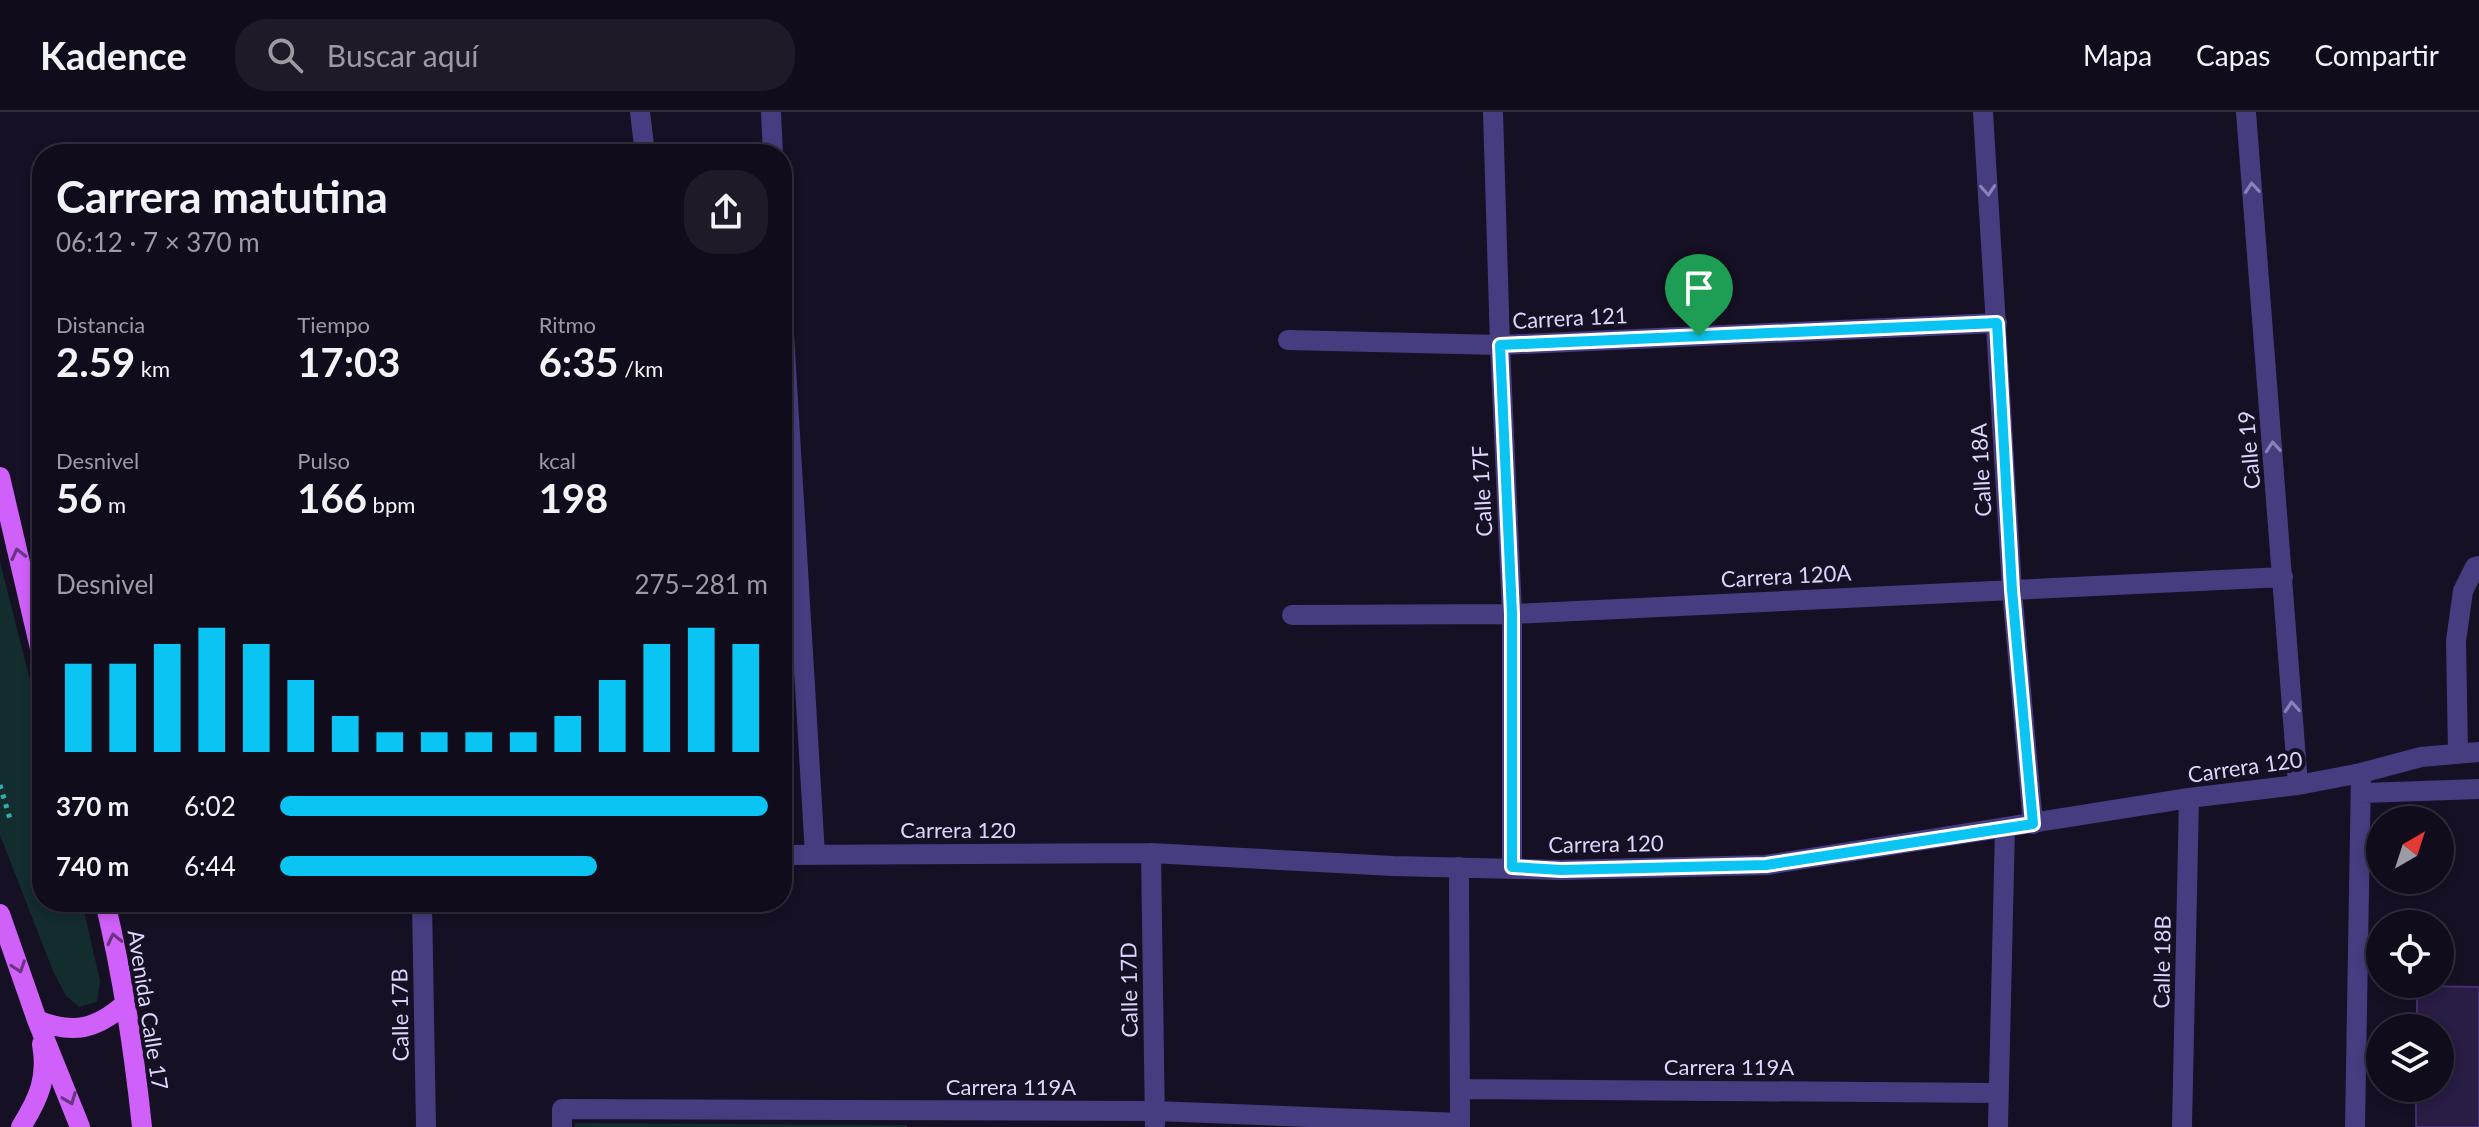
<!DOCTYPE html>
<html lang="es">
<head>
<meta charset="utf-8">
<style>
	:root { --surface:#100c1b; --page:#1e1a28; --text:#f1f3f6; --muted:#9c9ba3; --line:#302c3a; --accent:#0ac5f4 }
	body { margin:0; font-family:Lato,sans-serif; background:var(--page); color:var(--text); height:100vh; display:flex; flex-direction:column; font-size:30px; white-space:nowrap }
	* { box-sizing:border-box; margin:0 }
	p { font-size:26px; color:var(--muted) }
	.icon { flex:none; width:44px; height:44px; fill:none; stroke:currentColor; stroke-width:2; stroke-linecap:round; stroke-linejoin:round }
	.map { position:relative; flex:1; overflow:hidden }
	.drawer { position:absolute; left:32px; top:32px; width:760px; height:768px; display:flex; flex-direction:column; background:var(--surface); border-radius:32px; box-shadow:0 4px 12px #0003,0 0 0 2px var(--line) }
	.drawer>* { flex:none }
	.needle { width:52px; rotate:39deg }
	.fabs { position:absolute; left:2366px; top:694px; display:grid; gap:16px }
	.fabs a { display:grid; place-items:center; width:88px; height:88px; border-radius:50%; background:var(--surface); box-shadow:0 4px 12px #0003,0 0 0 2px var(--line); font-size:40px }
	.pin { position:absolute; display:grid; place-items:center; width:68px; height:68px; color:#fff; margin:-82px -34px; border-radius:50% 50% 50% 0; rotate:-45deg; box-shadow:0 0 8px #0007 }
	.pin .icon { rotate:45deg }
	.round { display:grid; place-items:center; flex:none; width:84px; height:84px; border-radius:32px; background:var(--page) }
	.summary { display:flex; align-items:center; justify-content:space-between; height:136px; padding:0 24px }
	h1 { font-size:44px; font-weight:700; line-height:60px }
	.stats { display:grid; grid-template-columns:repeat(3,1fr); gap:12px; height:136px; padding:8px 24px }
	.stats div { display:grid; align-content:center }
	.stats b { font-size:40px; font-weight:700 }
	.stats small { font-size:22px; font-weight:400 }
	.stats p { font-size:22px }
	.chart { height:224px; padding:16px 24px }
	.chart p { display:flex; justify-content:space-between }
	.chart svg { width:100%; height:144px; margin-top:8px; stroke:var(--accent); stroke-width:6 }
	ul { padding:0 24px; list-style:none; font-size:26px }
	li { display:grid; grid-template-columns:128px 96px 1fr; align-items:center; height:60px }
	li i { height:20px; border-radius:10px; background:var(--accent) }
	header { display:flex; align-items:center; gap:48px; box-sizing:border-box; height:112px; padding:0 40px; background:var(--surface); border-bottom:2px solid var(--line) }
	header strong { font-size:38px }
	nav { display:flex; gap:44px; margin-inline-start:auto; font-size:28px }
	.search { width:560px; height:72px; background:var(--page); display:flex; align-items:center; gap:20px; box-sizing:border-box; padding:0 28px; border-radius:32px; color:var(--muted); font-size:30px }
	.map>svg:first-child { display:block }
</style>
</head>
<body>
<header>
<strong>Kadence</strong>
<div class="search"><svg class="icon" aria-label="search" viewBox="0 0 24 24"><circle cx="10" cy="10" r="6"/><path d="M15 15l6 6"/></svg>Buscar aquí</div>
<nav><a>Mapa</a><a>Capas</a><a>Compartir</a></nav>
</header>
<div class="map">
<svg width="2479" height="1015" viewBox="0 0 2479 1015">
	<rect width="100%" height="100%" fill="#151024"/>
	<!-- green -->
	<path fill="#132c2e" d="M0,450L42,615V790H82L100,869L97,890L79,895L66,884L53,859L0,723Z
		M575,1011L907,1013V1015H575Z"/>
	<!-- building -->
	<path fill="#291c45" stroke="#432f70" stroke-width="2" d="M2417,874L2479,875V1015H2416V976H2440V916H2417Z"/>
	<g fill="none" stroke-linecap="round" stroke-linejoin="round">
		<!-- path -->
		<path stroke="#34adb2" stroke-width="5" stroke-dasharray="4 6" stroke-linecap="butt" d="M0,673L10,707"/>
		<!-- minor -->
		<path stroke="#463d81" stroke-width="20" d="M640,0L645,42
			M771,0L773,42
			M1493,0L1500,233L1512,502V755
			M1983,0L2012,478L2033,712
			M2246,0L2298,673
			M782,188L815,743
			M1288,228L1500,233L1997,211
			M1292,503L1512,502L2283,465
			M2458,641L2456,529L2463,479L2475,455L2479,454
			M2363,681L2479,677
			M1151,741L1155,1015
			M782,743L1151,741L1393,754L1561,758L1766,753L2189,686L2298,673L2361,661L2421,645L2479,640
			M1459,755L1460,1015
			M422,790L426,1015
			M1460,977L1998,981
			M562,1015V997L1155,999L1460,1011
			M1998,1015L2005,715
			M2182,1015L2189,686
			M2355,1015L2361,661"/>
		<!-- major -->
		<path stroke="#cf60f9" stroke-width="20" d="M0,365L42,545
			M105,790C123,865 134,939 142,1015
			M0,802L37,908L80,1015
			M37,908C74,923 97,917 126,891
			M21,1015C39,986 48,966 42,932"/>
	</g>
	<!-- one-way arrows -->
	<defs><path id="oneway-chevron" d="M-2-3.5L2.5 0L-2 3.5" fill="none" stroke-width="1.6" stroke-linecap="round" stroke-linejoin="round" transform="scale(2)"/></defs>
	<g stroke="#8a81b9">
		<use href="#oneway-chevron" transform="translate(2252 76) rotate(-95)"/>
		<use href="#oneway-chevron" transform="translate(1988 78) rotate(86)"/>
		<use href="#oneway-chevron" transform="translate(2273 335) rotate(-95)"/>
		<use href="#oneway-chevron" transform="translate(2292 595) rotate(-94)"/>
	</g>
	<g stroke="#693484">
		<use href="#oneway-chevron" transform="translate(18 442) rotate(-103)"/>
		<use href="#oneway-chevron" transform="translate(114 827) rotate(-103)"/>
		<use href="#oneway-chevron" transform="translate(19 855) rotate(71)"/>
		<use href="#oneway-chevron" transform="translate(70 987) rotate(69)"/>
	</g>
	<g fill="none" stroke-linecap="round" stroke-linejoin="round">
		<!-- route casing -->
		<g stroke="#fff" stroke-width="16">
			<path id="route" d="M1997,211L2012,478L2033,712L1766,753L1561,758L1512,755V502L1500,233Z"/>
		</g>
		<!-- route -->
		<use href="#route" stroke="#0ac5f4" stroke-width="10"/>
	</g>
	<g text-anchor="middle" stroke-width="8" stroke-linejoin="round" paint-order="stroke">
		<!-- street labels -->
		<g font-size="22" fill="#ded5fd" stroke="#151024">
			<text transform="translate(1570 206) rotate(-3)" y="8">Carrera 121</text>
			<text transform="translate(2249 338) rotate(-95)" y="8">Calle 19</text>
			<text transform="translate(1981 358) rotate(-93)" y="8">Calle 18A</text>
			<text transform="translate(1482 379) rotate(-93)" y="8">Calle 17F</text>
			<text transform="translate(1786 464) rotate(-3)" y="8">Carrera 120A</text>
			<text transform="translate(2245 655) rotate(-8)" y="8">Carrera 120</text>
			<text x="958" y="726">Carrera 120</text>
			<text transform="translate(1606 732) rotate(-1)" y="8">Carrera 120</text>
			<text transform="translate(2162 850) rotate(-89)" y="8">Calle 18B</text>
			<text transform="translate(1129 878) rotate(-91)" y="8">Calle 17D</text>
			<text transform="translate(148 898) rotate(81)" y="8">Avenida Calle 17</text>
			<text transform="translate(400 903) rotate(-91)" y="8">Calle 17B</text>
			<text x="1729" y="963">Carrera 119A</text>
			<text x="1011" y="983">Carrera 119A</text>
		</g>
	</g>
</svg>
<div class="fabs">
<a><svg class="needle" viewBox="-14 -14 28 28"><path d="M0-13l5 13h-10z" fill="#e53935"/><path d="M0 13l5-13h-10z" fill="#9c9ba3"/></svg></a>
<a><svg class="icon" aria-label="locate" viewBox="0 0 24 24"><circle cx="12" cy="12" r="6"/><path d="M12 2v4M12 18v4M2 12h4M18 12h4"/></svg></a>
<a><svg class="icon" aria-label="layers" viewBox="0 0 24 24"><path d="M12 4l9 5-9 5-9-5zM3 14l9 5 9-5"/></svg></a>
</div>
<div class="pin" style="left:1699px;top:224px;background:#1e9e55"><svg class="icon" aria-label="arrive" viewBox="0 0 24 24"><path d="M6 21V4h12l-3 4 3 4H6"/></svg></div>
<section class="drawer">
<div class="summary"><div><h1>Carrera matutina</h1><p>06:12 · 7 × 370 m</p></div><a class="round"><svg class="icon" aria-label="share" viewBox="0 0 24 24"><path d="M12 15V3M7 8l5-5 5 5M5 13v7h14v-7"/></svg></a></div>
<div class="stats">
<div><p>Distancia</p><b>2.59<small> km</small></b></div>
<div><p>Tiempo</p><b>17:03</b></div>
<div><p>Ritmo</p><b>6:35<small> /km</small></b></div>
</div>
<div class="stats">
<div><p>Desnivel</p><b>56<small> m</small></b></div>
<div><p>Pulso</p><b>166<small> bpm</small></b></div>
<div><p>kcal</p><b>198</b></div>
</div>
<div class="chart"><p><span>Desnivel</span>275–281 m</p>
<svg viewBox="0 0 160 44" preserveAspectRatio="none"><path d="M5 44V17M15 44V17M25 44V11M35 44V6M45 44V11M55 44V22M65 44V33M75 44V38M85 44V38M95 44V38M105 44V38M115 44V33M125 44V22M135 44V11M145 44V6M155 44V11"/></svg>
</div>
<ul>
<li><b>370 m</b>6:02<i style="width:100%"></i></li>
<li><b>740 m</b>6:44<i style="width:65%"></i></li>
</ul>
</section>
</div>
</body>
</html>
